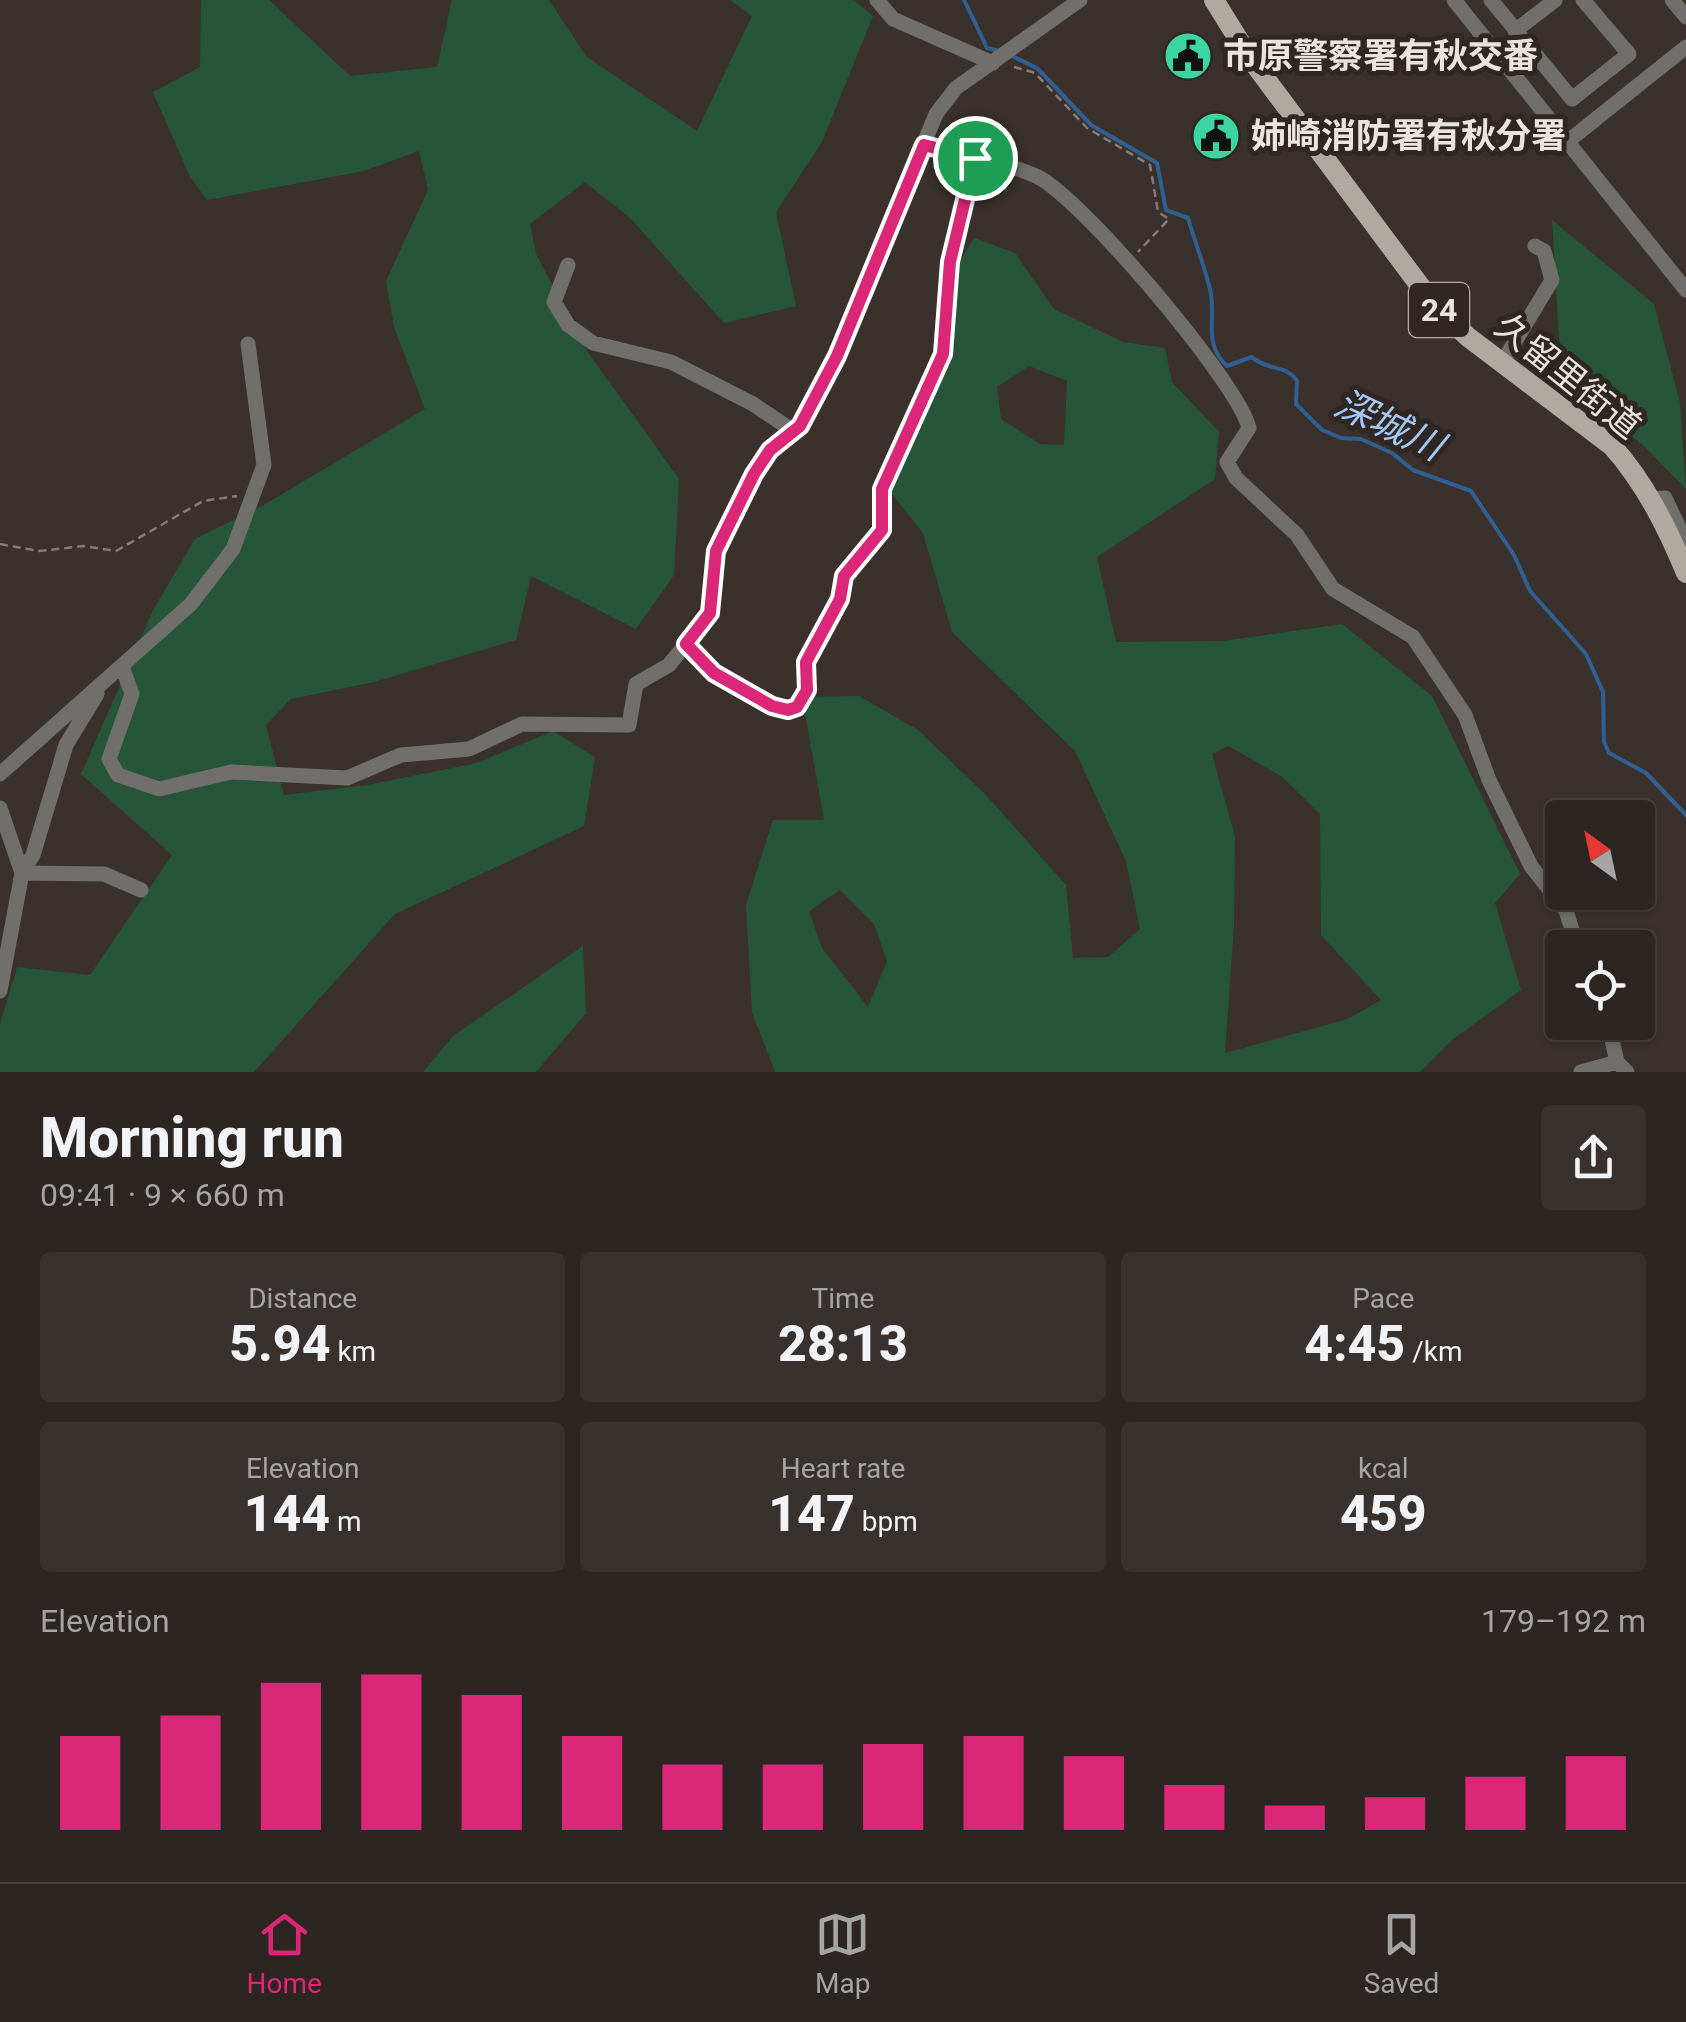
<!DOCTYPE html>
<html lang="en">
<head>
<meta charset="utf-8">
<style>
	:root { --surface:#2c2521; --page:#38312e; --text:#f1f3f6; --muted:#a6a5a5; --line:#48423f; --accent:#db2777 }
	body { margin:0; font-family:Roboto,"Noto Sans JP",sans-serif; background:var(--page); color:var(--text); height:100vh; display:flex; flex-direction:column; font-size:38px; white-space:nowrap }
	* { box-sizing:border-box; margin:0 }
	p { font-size:32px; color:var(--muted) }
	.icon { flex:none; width:55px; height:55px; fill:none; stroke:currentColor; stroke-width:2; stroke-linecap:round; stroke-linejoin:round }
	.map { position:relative; height:1072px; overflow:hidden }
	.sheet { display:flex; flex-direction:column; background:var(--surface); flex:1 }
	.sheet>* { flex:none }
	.needle { width:65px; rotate:327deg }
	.buttons { position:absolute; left:1545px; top:800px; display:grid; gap:20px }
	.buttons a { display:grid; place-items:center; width:110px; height:110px; border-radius:10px; background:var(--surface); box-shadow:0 2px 8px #0004,0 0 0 2px var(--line); font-size:50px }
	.pin { position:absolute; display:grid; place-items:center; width:85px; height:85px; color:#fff; margin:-42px; border:5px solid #fff; border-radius:50%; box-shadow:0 2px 10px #0007 }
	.round { display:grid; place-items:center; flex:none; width:105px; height:105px; border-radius:10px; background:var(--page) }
	.headline { display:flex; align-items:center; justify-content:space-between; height:170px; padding:0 40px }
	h1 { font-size:55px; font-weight:800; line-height:75px }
	.metrics { display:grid; grid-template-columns:repeat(3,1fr); gap:15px; height:170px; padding:10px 40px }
	.metrics div { display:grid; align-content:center; border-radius:10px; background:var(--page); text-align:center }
	.metrics b { font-size:50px; font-weight:800 }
	.metrics small { font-size:28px; font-weight:400 }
	.metrics p { font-size:28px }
	.chart { height:280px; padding:20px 40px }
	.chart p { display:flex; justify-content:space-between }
	.chart svg { width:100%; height:180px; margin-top:10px; stroke:var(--accent); stroke-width:6 }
	.dock { display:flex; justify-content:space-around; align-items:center; height:140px; border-top:2px solid var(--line); background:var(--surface); font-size:28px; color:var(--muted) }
	.dock a { display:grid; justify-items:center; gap:5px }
	.dock .current { color:var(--accent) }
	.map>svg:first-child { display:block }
</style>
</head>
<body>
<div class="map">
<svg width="1686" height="1072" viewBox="0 0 1686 1072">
	<rect width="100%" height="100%" fill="#3a312c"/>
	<!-- green -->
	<path fill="#275539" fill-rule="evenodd" d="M201,0H269L350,76L437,67L452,0H549L587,57L697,131L752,16L730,0H854L873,16L822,142L776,212L796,306L724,323L630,218L585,182L530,224L536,254L587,351L679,479L674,575L636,629L531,576L516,640L374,682L291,699L266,725L284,795L367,785L477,763L553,731L595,757L584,826L395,914L254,1072H0V1024L17,967L90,975L172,855L81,774L153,610L195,539L262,506L425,409L394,327L386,281L428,190L419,151L364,171L207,200L190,177L153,92L200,67Z
		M1552,220L1654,304L1680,403L1686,489L1644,446L1568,385L1559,340Z
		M974,238L1015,253L1054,309L1123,342L1165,348L1172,382L1219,432L1215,479L1097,557L1116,642L1223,641L1342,624L1432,696L1520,874L1495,903L1521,990L1452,1040L1420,1072H775L752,1012L746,905L773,820H824L802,697L859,696L918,730L985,794L1066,885L1073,958L1108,957L1140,929L1126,861L1075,751L952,632L923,533L889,490L944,368L958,264ZM1029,366L1067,381L1064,445L1040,444L1001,419L997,387ZM1228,746L1281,776L1320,814L1321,935L1381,1000L1348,1019L1225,1053L1234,927L1235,837L1212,754ZM840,890L874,924L887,961L868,1007L822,948L809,911Z
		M583,946L586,1013L536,1072H423L453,1036Z"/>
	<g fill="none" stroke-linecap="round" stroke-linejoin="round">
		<!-- stream -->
		<path stroke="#305f92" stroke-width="4" d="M964,0L987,48L999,51
			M1012,56L1037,68L1091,125L1157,163L1166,210L1188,218C1195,242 1204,265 1210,289C1217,318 1202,343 1227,366L1252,357C1267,371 1286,364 1297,381L1296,404L1322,430L1341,438L1361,439L1392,453L1413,470L1471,491L1514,555L1530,591L1586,654L1603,692L1604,742L1609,753L1646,773L1686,815"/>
		<!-- path -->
		<path stroke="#847c78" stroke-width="2.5" stroke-dasharray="8 5" stroke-linecap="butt" d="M1014,67L1035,73L1087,128L1150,165L1158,212L1169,219L1138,252
			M0,544L39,551L84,546L116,551L203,501L237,496
			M698,655L714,673L772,706L788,711L797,707L807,690L806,662L839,599L844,577L882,530L884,503"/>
		<!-- minor -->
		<path stroke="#716f6b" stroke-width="15" d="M877,0L893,19L993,63
			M1454,0L1686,290
			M1491,0L1572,99L1629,54L1583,0
			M1672,0L1686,17
			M1515,31L1555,0
			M1567,142L1686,47
			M924,145C961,154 1001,161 1036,176C1079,195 1238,382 1249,428L1227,462L1236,478L1297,535L1333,589L1413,637L1465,715L1489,780L1531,866L1566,911L1578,948
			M568,265L554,302L568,325L593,343L671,362L753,404L793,431
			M1502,363L1552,280L1544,251L1535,246
			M882,489L943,354L950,262L975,157
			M1651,499L1665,498L1686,542
			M123,669L132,694L109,759L118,775L159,789L231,772L347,778L401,755L469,749L522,724L629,725L636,684L669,665L711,613L715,551L754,474L770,450L799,426L837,356L936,114L956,88L1080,0
			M0,774L191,604L233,549L264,465L248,344
			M0,808L22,873L0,991
			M22,873L33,855L66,745L97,694
			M22,873L104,874L141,890
			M1548,887L1562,872
			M1608,1022L1617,1062L1627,1072
			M1581,1072L1617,1062"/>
		<!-- major -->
		<path stroke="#afa9a1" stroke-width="20" d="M1214,0L1250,58L1435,306L1468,337L1612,446C1645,483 1667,527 1686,573"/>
	</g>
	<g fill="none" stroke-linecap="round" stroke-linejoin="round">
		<!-- route casing -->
		<g stroke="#fff" stroke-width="20">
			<path id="route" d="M924,145L975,158L950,262L943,354L882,489V530L844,576L840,599L806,662L807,690L797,707L788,710L772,706L714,673L686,644L710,613L716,551L754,474L770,450L800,426L837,356Z"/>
		</g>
		<!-- route -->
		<use href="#route" stroke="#db2777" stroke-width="12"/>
	</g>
	<!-- icons -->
	<defs>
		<g id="civic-disc" transform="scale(2.5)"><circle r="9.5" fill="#3dd4a3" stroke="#302722"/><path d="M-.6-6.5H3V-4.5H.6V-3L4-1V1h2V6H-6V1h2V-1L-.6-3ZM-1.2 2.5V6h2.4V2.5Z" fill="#111"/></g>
	</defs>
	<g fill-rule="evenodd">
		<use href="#civic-disc" x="1188" y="56"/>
		<use href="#civic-disc" x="1216" y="136"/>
	</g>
	<g text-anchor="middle" stroke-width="10" stroke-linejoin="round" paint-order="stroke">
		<!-- shield labels -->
		<rect fill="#302722" stroke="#b2aba7" stroke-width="2.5" x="1409" y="283" width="60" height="54" rx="8"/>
		<g font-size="32" font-weight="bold" fill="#eae4e0">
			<text x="1439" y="321">24</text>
		</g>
		<!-- poi labels -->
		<g font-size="35" font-weight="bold" fill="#eae4e0" stroke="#302722" text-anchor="start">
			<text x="1223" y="68">市原警察署有秋交番</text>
			<text x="1251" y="148">姉崎消防署有秋分署</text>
		</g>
		<!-- street labels -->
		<g font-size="35" fill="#eae4e0" stroke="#302722">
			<text transform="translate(1568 376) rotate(39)" y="12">久留里街道</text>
		</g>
		<!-- water labels -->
		<g font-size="38" font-style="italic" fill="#a1c8f6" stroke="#302722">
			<text transform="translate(1389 425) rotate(25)" y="13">深城川</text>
		</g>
	</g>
</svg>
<div class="buttons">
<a><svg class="needle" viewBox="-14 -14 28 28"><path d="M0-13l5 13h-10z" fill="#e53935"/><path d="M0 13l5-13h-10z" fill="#a6a5a5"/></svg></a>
<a><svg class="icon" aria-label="locate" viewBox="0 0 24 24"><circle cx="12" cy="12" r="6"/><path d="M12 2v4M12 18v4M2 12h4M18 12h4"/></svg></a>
</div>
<div class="pin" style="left:975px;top:158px;background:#1e9e55"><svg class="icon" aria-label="arrive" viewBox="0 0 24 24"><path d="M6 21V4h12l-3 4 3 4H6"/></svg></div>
</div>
<section class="sheet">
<div class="headline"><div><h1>Morning run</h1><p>09:41 · 9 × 660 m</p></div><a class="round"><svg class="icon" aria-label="share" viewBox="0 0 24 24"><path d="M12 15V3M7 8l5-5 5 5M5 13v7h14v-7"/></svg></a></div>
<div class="metrics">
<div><p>Distance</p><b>5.94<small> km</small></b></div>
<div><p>Time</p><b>28:13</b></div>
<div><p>Pace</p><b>4:45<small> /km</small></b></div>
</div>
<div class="metrics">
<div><p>Elevation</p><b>144<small> m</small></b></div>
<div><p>Heart rate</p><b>147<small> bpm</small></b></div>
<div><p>kcal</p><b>459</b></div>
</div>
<div class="chart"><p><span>Elevation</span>179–192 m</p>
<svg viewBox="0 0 160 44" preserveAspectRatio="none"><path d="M5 44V21M15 44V16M25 44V8M35 44V6M45 44V11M55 44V21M65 44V28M75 44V28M85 44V23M95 44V21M105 44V26M115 44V33M125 44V38M135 44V36M145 44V31M155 44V26"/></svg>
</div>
</section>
<nav class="dock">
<a class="current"><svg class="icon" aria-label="home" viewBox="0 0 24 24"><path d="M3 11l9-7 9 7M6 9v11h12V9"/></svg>Home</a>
<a><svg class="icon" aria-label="map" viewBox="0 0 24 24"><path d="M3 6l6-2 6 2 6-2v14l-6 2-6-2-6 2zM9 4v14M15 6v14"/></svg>Map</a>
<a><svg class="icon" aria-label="saved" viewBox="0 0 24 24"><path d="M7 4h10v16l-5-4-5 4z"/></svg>Saved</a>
</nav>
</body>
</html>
